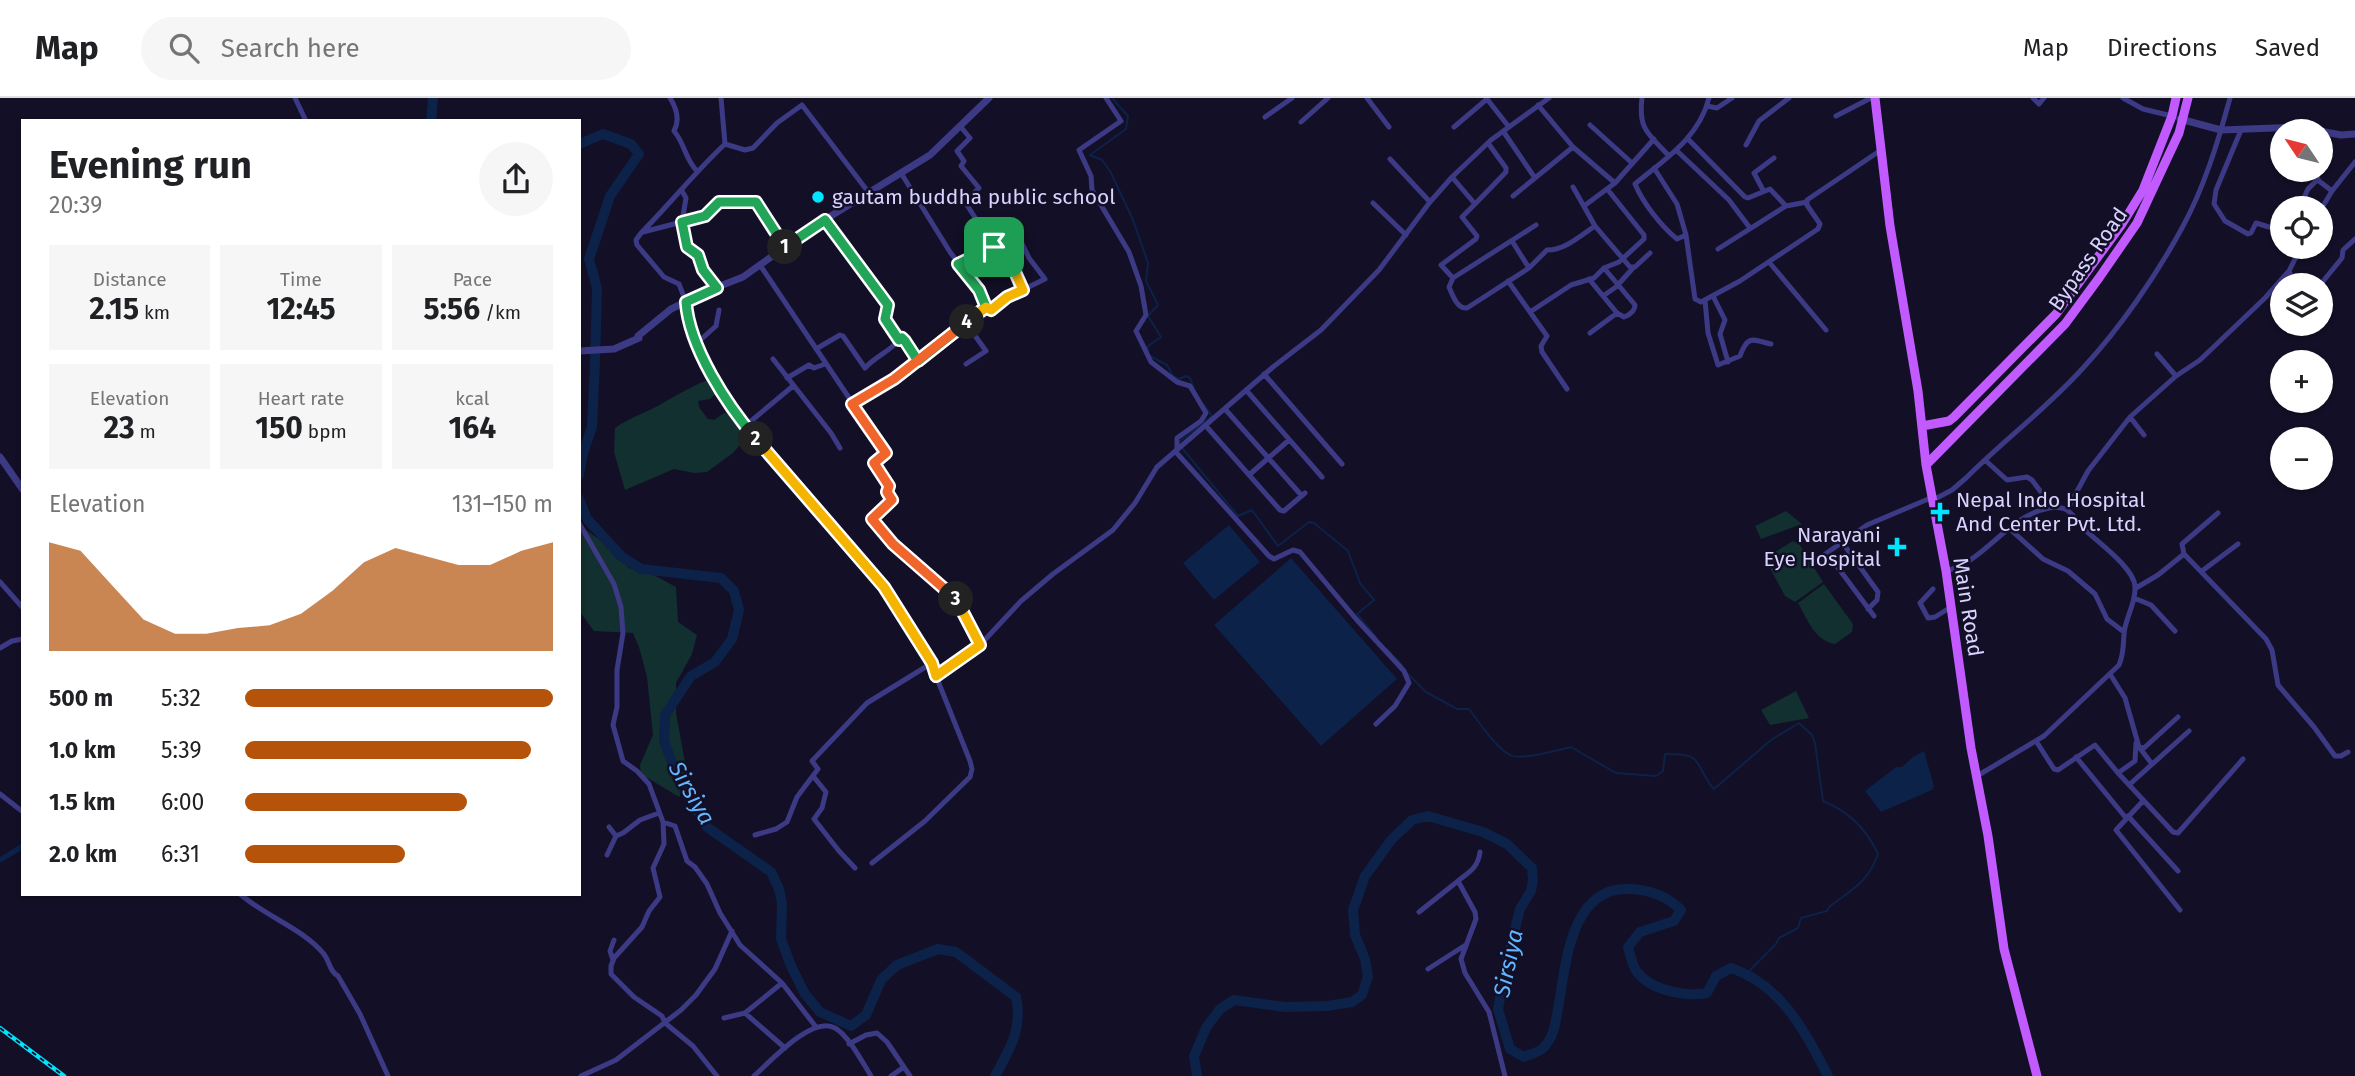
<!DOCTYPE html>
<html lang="en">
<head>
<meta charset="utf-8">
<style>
	:root { --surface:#fff; --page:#f6f6f6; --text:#202124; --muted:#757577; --line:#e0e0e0; --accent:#b45309 }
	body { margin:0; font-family:"Fira Sans",sans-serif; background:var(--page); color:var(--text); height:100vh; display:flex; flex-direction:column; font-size:26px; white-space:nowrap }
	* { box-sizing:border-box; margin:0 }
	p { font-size:23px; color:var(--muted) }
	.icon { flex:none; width:38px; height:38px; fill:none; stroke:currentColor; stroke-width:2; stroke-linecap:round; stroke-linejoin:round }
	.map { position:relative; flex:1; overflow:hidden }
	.details { position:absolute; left:21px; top:21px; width:560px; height:777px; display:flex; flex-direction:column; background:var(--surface); border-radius:0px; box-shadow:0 2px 5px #0004 }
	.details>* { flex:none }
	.needle { width:46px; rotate:305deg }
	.buttons { position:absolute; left:2270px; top:21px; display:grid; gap:14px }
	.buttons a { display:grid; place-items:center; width:63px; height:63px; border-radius:50%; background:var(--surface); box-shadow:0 2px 5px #0004; font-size:35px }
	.pin { position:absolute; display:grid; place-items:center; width:60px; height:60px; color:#fff; margin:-30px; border-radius:14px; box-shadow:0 4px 10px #0006 }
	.km { position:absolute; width:35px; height:35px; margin:-18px; border-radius:50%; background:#222; color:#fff; font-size:19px; line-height:35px; text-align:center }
	.round { display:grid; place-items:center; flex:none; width:74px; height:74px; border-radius:37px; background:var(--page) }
	.summary { display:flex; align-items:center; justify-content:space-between; height:119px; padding:0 28px }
	h1 { font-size:38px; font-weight:700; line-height:52px }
	.stats { display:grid; grid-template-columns:repeat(3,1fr); gap:10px; height:119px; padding:7px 28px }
	.stats div { display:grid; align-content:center; border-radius:0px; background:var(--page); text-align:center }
	.stats b { font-size:30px; font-weight:700 }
	.stats small { font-size:19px; font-weight:400 }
	.stats p { font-size:19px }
	.chart { height:196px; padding:14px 28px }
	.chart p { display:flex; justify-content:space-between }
	.chart svg { width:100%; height:126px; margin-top:7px; fill:var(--accent); opacity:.7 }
	ul { padding:0 28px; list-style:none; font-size:23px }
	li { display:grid; grid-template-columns:112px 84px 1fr; align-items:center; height:52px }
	li i { height:18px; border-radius:9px; background:var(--accent) }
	header { display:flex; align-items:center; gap:42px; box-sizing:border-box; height:98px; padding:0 35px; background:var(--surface); border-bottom:2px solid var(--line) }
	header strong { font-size:33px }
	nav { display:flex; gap:38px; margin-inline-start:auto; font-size:24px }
	.search { width:490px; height:63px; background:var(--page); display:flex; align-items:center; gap:18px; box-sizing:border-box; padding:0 24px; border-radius:38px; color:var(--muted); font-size:26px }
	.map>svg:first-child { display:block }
</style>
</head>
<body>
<header>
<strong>Map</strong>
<div class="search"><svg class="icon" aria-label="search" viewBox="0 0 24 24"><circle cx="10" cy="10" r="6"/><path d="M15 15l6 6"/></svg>Search here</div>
<nav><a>Map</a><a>Directions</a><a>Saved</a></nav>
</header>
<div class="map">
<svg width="2355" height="978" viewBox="0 0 2355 978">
	<rect width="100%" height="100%" fill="#130f26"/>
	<!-- green -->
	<path fill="#12302f" d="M713,280L719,293L710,301L698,303L699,309L708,321L714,322L724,315L729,316L749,337L733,355L707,374L694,375L674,371L625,392L614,354L615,330C630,319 646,315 661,306C679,296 693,287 713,280Z
		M1786,413L1802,426L1761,441L1755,428Z
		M579,427L607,447L629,470L650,475L676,489L678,524L697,537L692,556L676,585V615L688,681L679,699L641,676L640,667L653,637L647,579L639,549L633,535L594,533L579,513Z
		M1793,443L1800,447L1823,484L1795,504L1785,498L1766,463L1770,457Z
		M1824,486L1853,526L1852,534L1835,546C1815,543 1807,521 1798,505Z
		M1796,593L1809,620L1770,627L1761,612Z"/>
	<!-- water -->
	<path fill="#0c2248" d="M1229,427L1260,464L1214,502L1183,465Z
		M1291,460L1397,581L1321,648L1214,527Z
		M1924,653L1934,688L1932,692L1881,714L1865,693L1896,669H1902L1913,659Z"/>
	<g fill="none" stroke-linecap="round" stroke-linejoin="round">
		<!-- stream -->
		<path stroke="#0c2248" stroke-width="2" d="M1112,0L1128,18L1126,31L1090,57L1102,62L1110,73L1133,122L1148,165L1146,183L1158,207L1148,218L1161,239L1147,249L1148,253
			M1150,258L1167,267L1173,278L1179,281L1186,278L1190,280L1194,290
			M1180,343L1212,318L1204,307
			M1182,350L1238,418L1252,412L1278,448L1309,424L1314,425L1348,453L1360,485L1374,502L1357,516L1376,539
			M1387,551L1402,567
			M1407,575L1426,594L1457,611H1469C1480,625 1495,649 1510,657C1520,663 1559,652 1571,649L1616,675L1656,678L1663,673L1665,656C1673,656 1682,656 1689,658C1700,661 1704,682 1714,691L1771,642L1799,625L1812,637L1815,645L1823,703C1848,713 1867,732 1878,756C1868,784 1853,791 1830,808L1827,813L1801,820L1798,830L1779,840L1776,846L1747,875"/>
		<!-- canal -->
		<path stroke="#0c2248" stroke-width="5" d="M0,762L23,748"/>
		<!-- river -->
		<path stroke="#0c2248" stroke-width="10" d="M431,23L433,0
			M579,46L603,36L631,46L639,56L610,98L589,161L597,190L595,264L592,329L583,355L579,377
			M579,401L587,421L621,458L641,471L721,480L734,493L739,512L732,541L715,564L691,578L665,617L664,643L679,684L707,729L771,774L779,791L782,805L781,841L791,868L805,896L820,914L851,928L866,917L881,882L897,867L938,851L956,854L1016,899C1023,930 1010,951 995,978
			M1197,978L1194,958L1206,930L1220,911L1234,902L1285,909L1327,908L1352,904L1362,897L1368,878L1365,861L1355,837L1353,812L1365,778L1392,741L1412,722L1428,718L1483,734L1507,746L1532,770L1533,782L1531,793L1520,811L1506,867L1498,911L1510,951L1524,959C1529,956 1539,955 1543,950C1555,939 1556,920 1559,905C1566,863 1572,790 1627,791C1648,791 1666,797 1681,812L1674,823L1640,834L1628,849C1630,856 1632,865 1635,871C1648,892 1684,899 1707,895L1716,878L1731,870C1782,887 1805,934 1828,978"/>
		<!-- minor -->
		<path stroke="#3d3a85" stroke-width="5" d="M295,0L306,23
			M670,0C677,11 680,22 674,33C685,46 685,61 697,73
			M721,0L725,46C695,74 670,106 641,135L636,142L637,147L664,179L679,186L686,204L689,230L719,290L737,318L836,436C876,474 903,518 932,565L936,578L980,547L1021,503L1053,476L1113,432L1135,405L1157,369L1273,269L1321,232L1379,172L1430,104L1452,79L1491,42L1549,0
			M1106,0L1121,23L1079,52L1091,78L1092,92L1129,154L1141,188L1146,217L1136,233L1151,264L1177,284L1190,288L1206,315L1201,323L1177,340V351
			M1367,0L1389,29
			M1642,0C1638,32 1649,36 1669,58
			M2033,0L2039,6L2044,0
			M2123,0L2143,11L2172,18
			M1538,7L1573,49L1615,85
			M1707,8L1717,10L1732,0
			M1836,18L1871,0
			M1265,19L1292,0
			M1301,24L1328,0
			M1590,27L1632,65
			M1454,29L1487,1L1509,29
			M2241,32L2216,92L2214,106L2225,123L2248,136L2251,135L2256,125L2282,133
			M1503,33L1535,80L1573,49
			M1688,41L1745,99L1748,100L1770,91L1786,108
			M725,46L745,52L753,50L777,25L802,7L869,95
			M1746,47L1759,23L1789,0
			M1676,52L1729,102L1750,130
			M1390,61L1430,104
			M1654,70L1677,106L1686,137L1695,201L1701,204L1740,183L1818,131L1820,126L1807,107V102L1881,52
			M2314,72L2319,83L2332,93
			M901,75L950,154L979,192L986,210
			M1452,79L1475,106L1462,119L1477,138L1476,141L1441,167L1453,180L1449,189C1453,198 1457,211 1467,210L1529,170L1547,152C1565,152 1580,138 1595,128
			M1573,89L1595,128L1630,169H1635L1650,155
			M1763,92L1754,75L1774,60
			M682,93L686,100L682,124L687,149L698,157L703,172L717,190
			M1513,98L1535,80
			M1373,105L1406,137
			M1475,106L1506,74V70L1488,45
			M1584,108L1615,85L1654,41
			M2299,110L2308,91L2318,81
			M2320,113L2332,93L2355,64
			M825,122L888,207L885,221L899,242L905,243L918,263
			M643,134L705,118L719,104H756L785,149
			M1686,137L1677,141C1661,128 1643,105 1635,86C1665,61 1699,40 1709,0
			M1512,143L1529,170
			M996,148L1015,174L1023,192
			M1718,151L1786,108L1807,104
			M1769,164L1826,232
			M958,166L994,149
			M760,167L886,355L874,365L889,388L887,394L892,402L872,421L893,446L959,504L980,547
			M2289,173L2295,187
			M1453,180L1536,127
			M1589,181L1617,215L1624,219C1629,217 1635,213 1635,207L1604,170
			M1508,183L1530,214
			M2320,187L2342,160L2343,152L2355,141
			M1603,198L1616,189L1633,170
			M1713,198L1725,222L1720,236L1728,264
			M1705,202L1708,235L1718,267L1740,258C1748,236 1753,242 1771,246
			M966,225L986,253L966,266
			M1590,235L1617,215
			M697,245L716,228L719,212
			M816,251L840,237L843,238L865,270C876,258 889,254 899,242
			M2157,256L2176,278
			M773,261L831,335L840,350
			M1264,276L1342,366
			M787,280L809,267L814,270L825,266
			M1567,291L1542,254L1541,248L1547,238L1530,214L1571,187L1594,180L1604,170L1619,164L1644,141V137L1608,92
			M1246,292L1322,379
			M852,306L894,281L986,210L991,212L1008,199L1045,181L1029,160L1017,135L994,149L965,104L979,90L961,68L964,63L957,53L970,40L960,28
			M1225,311L1302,398
			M2130,319L2144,337
			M745,328L793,288
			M1206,328L1280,412L1284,413L1305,395
			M1175,353L1269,458L1274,461L1293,452L1300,454L1356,521L1404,573L1409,585L1395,608L1376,626
			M1985,362L2007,382L2027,379L2032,382L2052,409
			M1249,377L1289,342
			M1933,402L1952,392L1966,380C2004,342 2047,310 2083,270C2120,230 2156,178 2182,130C2204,90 2218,44 2230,0
			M2067,412L2088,373L2130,319L2176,278L2200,262L2265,200L2289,173L2301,149
			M2218,415L2182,446L2184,456L2266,541L2272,552L2278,587L2314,629L2335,658H2341L2348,654
			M579,425L614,486L621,509L623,535L617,572V609L613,627L623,663L637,673L649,686L663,724L664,746L653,770L660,799L649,813L642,829L614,860L611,868V876L634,899L662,918L665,925L693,948L717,978
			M2010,431L2043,461L2068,473L2095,496L2107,521L2124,534
			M1842,444L1878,494L1877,502L1868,511
			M1827,455L1874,518
			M1821,459L1867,427L1933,399
			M1946,473C1986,463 2007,418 2049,410C2054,409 2060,409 2065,411C2072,414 2078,424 2083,430C2096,443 2135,470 2135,489C2136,506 2125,520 2124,536C2123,547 2124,556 2119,567L2044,638L1977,678
			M2202,473L2238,446
			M0,484L23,510
			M2136,490L2158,477L2184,456
			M1933,491L1920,505L1928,520L1935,519L1951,509
			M2134,500L2151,507L2175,533
			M0,550L12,543L23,541
			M2110,576L2125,600L2139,649L2144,650L2178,619
			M2036,643L2054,671L2058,672L2095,647L2118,675L2173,734L2178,735L2243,661
			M2139,649L2152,666
			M2076,659L2126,720
			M2118,675L2135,663L2136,645
			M813,678L826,694L822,710L814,721L839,753L855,770
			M2129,687L2189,633
			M0,696L23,714
			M2143,703L2116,732L2180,812
			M2128,718L2178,773
			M663,724L675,728L687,763L695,769L707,786L720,815L740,847L782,885L816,929
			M609,729L616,738L623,735L640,722L659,715
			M755,737L776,731L787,724L797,699L818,671L812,663L867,605L932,565
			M1480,754C1478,770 1469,774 1458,783L1475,814L1476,821L1461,861L1465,875L1489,914L1505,978
			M607,757L616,738
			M872,765L925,723L970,679L972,671L970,663L936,578
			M240,796C265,818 303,831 323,855C330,863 329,873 338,878L360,916L388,978
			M1419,814L1458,783
			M613,862L610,853L614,842
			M1428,871L1464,848
			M745,915L785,950
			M724,920L745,915L782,885
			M849,946L866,937L877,935L887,944L910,978
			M581,978L616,962L681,912L696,897L715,871L732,833
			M754,978C770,964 812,917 835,930C848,937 863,965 871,978
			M891,978L904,969"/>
		<!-- tertiary -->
		<path stroke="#3d3a85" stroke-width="7" d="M2180,21L2221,32L2298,29L2341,37L2355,36
			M579,253L614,251L639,240L638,238L671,211L710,192L743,179L813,129L930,57L989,0
			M0,359L23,392"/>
		<!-- primary -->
		<path stroke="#c25bff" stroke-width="9" d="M1875,0L1890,128L1918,293L1926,367L1946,473L1971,650L1988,738L2004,851L2037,978
			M1922,328L1949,323L1954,319L2056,216L2122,126L2143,92L2172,18L2176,0
			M1926,367L2065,226L2099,180L2137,125L2179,35L2188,0"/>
		<!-- rail casing -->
		<g stroke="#00e5ff" stroke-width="4.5">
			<path id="rail" d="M0,930L64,978"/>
		</g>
		<!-- rail -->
		<use href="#rail" stroke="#130f26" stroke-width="2" stroke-dasharray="5" stroke-linecap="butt"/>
	</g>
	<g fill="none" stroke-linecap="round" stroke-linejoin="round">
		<!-- split-1 casing -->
		<g stroke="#fff" stroke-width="14">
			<path id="split-1" d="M785,149L825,122L888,207L885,221L899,242L902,240L905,243L918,263L986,209L979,192L958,166L994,149"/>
		</g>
		<!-- split-2 casing -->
		<g stroke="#fff" stroke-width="14">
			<path id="split-2" d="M756,341C727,307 689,249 686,204L717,190L703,172L698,157L687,149L682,124L705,118L719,104H756L785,149"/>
		</g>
		<!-- split-3 casing -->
		<g stroke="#fff" stroke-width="14">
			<path id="split-3" d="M756,341L884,489L932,565L936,578L980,547L956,501"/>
		</g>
		<!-- split-4 casing -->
		<g stroke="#fff" stroke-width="14">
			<path id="split-4" d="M956,501L893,446L872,421L892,402L887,394L889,388L874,365L886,355L852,306L894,281L967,224"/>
		</g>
		<!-- split-5 casing -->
		<g stroke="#fff" stroke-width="14">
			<path id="split-5" d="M967,224L986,209L991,212L1007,199L1023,192L1015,174L996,148L994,149"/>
		</g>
		<!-- split-1 -->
		<use href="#split-1" stroke="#22a559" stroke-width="9"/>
		<!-- split-2 -->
		<use href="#split-2" stroke="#22a559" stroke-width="9"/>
		<!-- split-3 -->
		<use href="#split-3" stroke="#f5b400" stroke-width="9"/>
		<!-- split-4 -->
		<use href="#split-4" stroke="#f0652b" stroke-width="9"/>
		<!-- split-5 -->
		<use href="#split-5" stroke="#f5b400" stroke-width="9"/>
	</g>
	<!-- markers -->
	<g fill="#00e5ff" stroke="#130f26" stroke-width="2.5">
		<circle cx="818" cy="99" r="7"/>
		<path d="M1936.5 403.5h7v7h7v7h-7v7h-7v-7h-7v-7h7z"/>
		<path d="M1893.5 438.5h7v7h7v7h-7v7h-7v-7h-7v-7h7z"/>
	</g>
	<g text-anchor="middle" stroke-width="5" stroke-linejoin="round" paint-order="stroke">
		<!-- poi labels -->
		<g font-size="21" fill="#d9d4ff" stroke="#130f26" text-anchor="start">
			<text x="832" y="106">gautam buddha public school</text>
			<text x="1956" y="409">Nepal Indo Hospital<tspan x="1956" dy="24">And Center Pvt. Ltd.</tspan></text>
			<text x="1881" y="444" text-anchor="end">Narayani<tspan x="1881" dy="24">Eye Hospital</tspan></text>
		</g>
		<!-- street labels -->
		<g font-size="21" fill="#d9d4ff" stroke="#130f26">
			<text transform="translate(2088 161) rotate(-55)" y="7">Bypass Road</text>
			<text transform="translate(1968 509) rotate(81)" y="7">Main Road</text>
		</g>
		<!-- water labels -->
		<g font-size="23" font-style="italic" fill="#62b6ff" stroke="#130f26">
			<text transform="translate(692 695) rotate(60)" y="8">Sirsiya</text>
			<text transform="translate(1508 865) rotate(-78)" y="8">Sirsiya</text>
		</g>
	</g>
</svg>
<div class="buttons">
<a><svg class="needle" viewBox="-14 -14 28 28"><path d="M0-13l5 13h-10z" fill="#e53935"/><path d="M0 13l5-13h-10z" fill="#757577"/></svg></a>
<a><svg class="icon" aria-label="locate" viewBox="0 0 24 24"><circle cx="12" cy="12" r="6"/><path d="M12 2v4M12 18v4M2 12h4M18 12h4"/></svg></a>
<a><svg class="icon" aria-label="layers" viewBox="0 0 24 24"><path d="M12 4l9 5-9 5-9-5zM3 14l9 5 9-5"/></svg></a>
<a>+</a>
<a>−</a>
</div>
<div class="pin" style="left:994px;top:149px;background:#1e9e55"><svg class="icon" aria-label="arrive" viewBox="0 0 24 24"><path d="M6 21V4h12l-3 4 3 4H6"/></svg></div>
<b class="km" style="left:785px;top:149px">1</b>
<b class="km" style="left:756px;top:341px">2</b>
<b class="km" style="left:956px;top:501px">3</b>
<b class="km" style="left:967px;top:224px">4</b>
<section class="details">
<div class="summary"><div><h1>Evening run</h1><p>20:39</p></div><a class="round"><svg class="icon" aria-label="share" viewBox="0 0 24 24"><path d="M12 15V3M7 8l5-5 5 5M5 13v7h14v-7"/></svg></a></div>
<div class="stats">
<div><p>Distance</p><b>2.15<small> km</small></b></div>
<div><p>Time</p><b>12:45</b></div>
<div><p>Pace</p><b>5:56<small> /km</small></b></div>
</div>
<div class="stats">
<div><p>Elevation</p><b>23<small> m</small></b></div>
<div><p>Heart rate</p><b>150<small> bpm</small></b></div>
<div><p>kcal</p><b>164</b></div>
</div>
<div class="chart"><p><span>Elevation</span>131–150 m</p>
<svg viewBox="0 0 160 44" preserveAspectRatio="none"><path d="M0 44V6L10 9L20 21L30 33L40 38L50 38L60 36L70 35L80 31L90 23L100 13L110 8L120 11L130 14L140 14L150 9L160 6V44z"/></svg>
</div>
<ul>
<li><b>500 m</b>5:32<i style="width:100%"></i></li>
<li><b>1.0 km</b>5:39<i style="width:93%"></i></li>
<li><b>1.5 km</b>6:00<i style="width:72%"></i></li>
<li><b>2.0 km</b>6:31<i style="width:52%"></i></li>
</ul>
</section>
</div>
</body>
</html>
